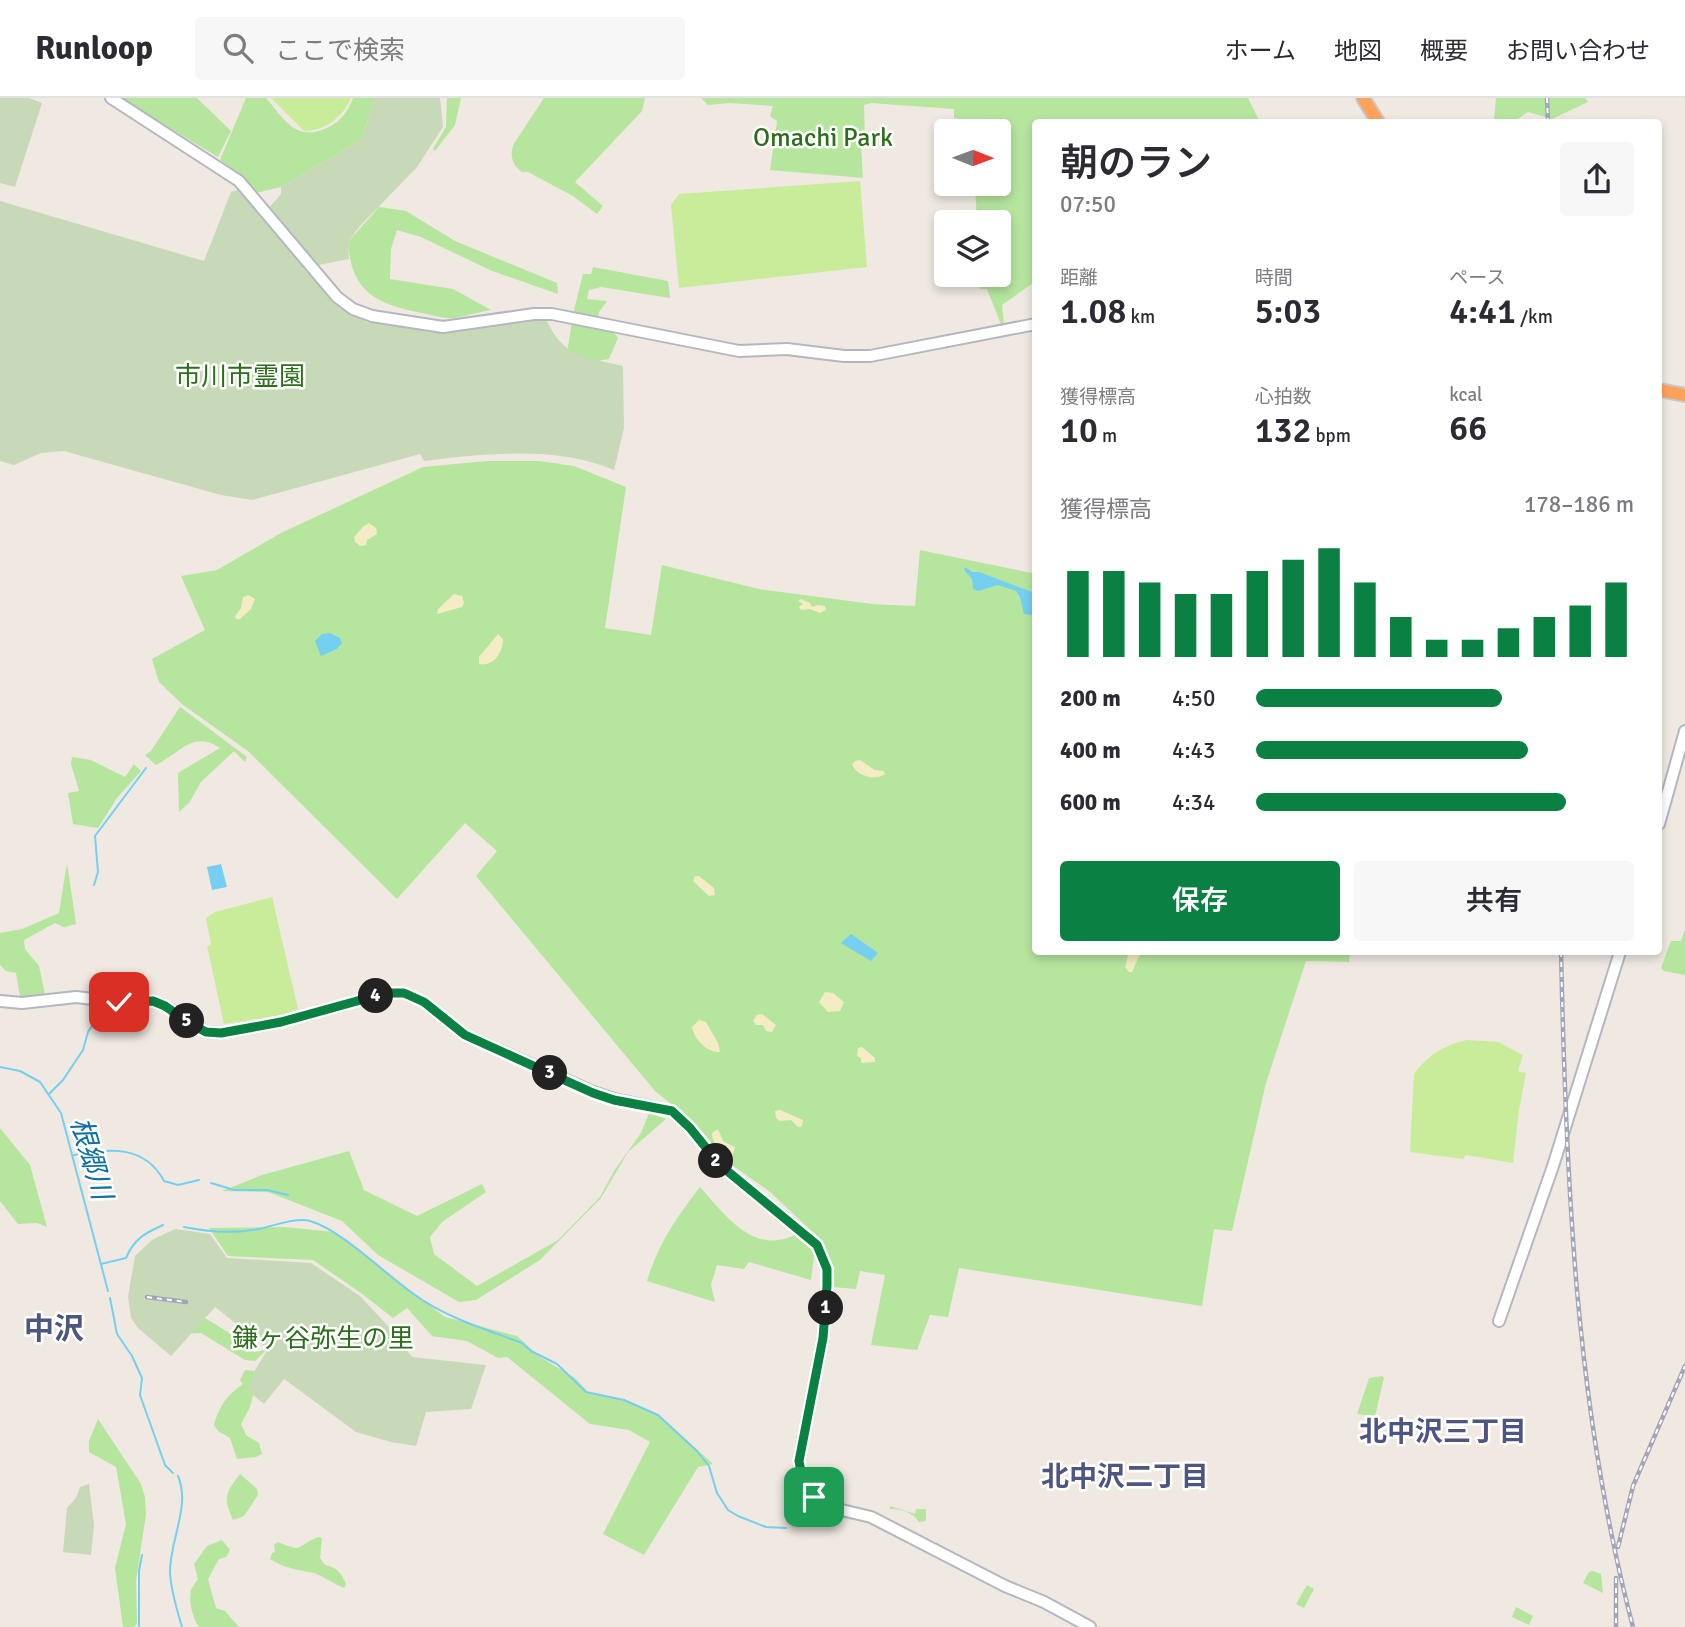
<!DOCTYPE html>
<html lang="ja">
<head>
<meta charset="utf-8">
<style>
	:root { --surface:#fff; --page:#f7f7f7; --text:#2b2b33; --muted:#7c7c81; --line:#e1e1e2; --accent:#0b8043 }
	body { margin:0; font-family:Signika,"Noto Sans JP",sans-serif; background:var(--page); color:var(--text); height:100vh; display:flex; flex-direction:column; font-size:26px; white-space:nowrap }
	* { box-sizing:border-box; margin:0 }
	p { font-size:23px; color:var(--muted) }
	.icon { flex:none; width:38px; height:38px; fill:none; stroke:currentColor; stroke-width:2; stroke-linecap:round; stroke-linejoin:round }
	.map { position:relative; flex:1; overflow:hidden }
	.drawer { position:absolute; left:1032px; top:21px; width:630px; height:836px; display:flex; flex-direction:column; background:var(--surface); border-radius:7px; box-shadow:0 4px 10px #0003 }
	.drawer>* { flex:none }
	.needle { width:46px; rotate:91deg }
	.tools { position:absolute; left:934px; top:21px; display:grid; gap:14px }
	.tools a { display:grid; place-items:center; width:77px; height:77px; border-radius:7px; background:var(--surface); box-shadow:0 4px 10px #0003; font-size:35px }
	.pin { position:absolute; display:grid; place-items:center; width:60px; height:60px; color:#fff; margin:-30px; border-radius:14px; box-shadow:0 4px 10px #0006 }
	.km { position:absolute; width:35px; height:35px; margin:-18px; border-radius:50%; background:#222; color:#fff; font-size:19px; line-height:35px; text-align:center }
	.round { display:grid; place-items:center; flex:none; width:74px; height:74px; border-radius:7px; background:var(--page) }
	.head { display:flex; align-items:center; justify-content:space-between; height:119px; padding:0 28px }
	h1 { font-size:38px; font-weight:600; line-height:52px }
	.metrics { display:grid; grid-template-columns:repeat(3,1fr); gap:10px; height:119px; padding:7px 28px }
	.metrics div { display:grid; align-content:center }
	.metrics b { font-size:35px; font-weight:600 }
	.metrics small { font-size:19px; font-weight:400 }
	.metrics p { font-size:19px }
	.chart { height:196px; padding:14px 28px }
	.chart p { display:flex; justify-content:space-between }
	.chart svg { width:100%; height:126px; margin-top:7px; stroke:var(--accent); stroke-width:6 }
	.primary-button { display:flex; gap:14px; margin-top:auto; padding:14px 28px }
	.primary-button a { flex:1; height:80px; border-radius:7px; background:var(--accent); color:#fff; font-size:28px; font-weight:600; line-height:80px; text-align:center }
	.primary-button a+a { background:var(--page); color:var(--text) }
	ul { padding:0 28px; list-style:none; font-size:23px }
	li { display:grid; grid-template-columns:112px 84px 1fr; align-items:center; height:52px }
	li i { height:18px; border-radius:9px; background:var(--accent) }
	header { display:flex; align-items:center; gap:42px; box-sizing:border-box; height:98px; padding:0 35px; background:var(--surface); border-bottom:2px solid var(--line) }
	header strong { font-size:33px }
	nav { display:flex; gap:38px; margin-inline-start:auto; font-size:24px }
	.search { width:490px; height:63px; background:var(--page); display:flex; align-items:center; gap:18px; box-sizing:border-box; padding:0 24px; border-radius:7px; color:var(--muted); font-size:26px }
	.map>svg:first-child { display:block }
</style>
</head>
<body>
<header>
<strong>Runloop</strong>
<div class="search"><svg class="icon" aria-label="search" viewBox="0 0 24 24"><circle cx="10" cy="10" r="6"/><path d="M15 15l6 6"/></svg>ここで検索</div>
<nav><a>ホーム</a><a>地図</a><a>概要</a><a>お問い合わせ</a></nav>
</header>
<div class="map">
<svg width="1685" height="1529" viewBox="0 0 1685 1529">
	<rect width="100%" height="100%" fill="#efe9e1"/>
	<!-- green -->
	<path fill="#b6e59e" d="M120,0H197L231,33L218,59Z
		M246,0H266C286,23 296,45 329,29C340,24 349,12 353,0H375L361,42L281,89L256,95L242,78L220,62Z
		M447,0H461L455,27L435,53L433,51L446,29Z
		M544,0H645L642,13L575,84L603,108L597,116L573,98L528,74H522C512,67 510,58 513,47Z
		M701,0H1248L1260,24H1036V183L1002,207L1004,228L1002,229L987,191H980L979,177H999V124H977L975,86H999V33H978L976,24H962L961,21L954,20V11L871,5L864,7L865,46L861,47L863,80L770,72L777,23L770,18L773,8L730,5L708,7Z
		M1496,0H1585L1588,4L1552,21L1528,14C1515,23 1509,27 1494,21Z
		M379,109L406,113L455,143L557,185L558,196L492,173L421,139L397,132L391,151L390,181L453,191L491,212C479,214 466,218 454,220C444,221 432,217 422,215C376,206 351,194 348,144Z
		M593,169L668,183L670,200L601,189L589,192L587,201L607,203L599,214L597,221L576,216L574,212L583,176H591Z
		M572,224L612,233L618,240L609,261L597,263L567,255Z
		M487,363H539L574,368L626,389L605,530L651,537L662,467L759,491L872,506L915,508L920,452L1036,476V854H1350L1349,864L1306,863L1266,985L1232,1133L1214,1131L1202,1208L959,1170L948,1219L930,1217L917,1252L871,1247L885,1177L860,1173L856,1191L833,1189L834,1172L827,1153L818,1139L769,1093L726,1063L697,1027L655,993L476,778L497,753L465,725L397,801L249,654L182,606L159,584L152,561L205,532L181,478L217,472L281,435L423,369Z
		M180,609L247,659L245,664L234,653L201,684L189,705L179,714L178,675L220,650C192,632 181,655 156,667L145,657L151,653Z
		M72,659L91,662L125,679L134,666L141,673L117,700L98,730L73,726L68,695L79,693L71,666Z
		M67,765L76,826L64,829L55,825L24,842L25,851L39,868L45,896L20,899L16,875L6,873L0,867V835L22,831L59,815Z
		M1685,832V877L1664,873L1661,870L1671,843H1681Z
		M649,1015L666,1021L628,1054L601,1100L540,1162L476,1202L459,1204L378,1157L342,1123L268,1094L222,1093L262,1077L349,1053L364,1092L417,1118L482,1086L486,1094L442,1124L430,1139L434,1156L477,1188L558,1142L600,1099L614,1073L641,1035Z
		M0,1030L30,1067L47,1129L37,1125L18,1126L0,1103Z
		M700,1089C725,1117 755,1160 798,1135L815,1150L811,1182L749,1164L744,1171L717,1167L711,1187L715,1204L647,1183C657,1148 678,1117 700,1089Z
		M285,1129L334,1134L445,1219L517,1238L540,1259L575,1280L588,1294L625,1302L661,1319L713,1366L698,1369L644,1457L603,1436L650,1344L629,1332L590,1326L507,1259L498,1260L467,1243L432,1238L407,1210L393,1220L361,1195L313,1162L228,1158L209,1130Z
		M202,1218L253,1250L254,1254L266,1252L255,1263L245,1262L201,1235L178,1236Z
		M245,1272L254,1273L258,1279L250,1309L241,1326L246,1337L259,1345L262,1356L256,1359L237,1361L230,1340L218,1333L214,1327C219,1308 227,1297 243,1286L240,1282Z
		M1382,1278L1384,1280L1375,1318L1357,1316L1369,1280Z
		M98,1321L141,1386L145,1399L146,1416L136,1483L137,1526L134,1529H123L115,1470L126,1426L116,1369L89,1354V1343Z
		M240,1376L257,1391L258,1397L244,1418L233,1422C223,1399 225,1396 240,1376Z
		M890,1408L915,1416L916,1411H926V1423L919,1424C913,1414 901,1411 890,1411Z
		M318,1439L322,1440L320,1460L325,1467C337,1469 342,1476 346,1486L344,1490C334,1486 323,1478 314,1475C299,1472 283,1470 270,1461L272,1455L275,1454L274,1447L278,1444C305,1455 294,1449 318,1439Z
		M222,1442L230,1452L226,1459L219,1461L208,1481L216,1510L225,1513L239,1529H199C193,1521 188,1503 191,1492C191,1492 197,1482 198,1481L194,1466L207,1448Z
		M1593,1473L1601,1476L1603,1495L1583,1485L1589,1474Z
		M1307,1487L1314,1491L1304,1510L1296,1506Z
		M1516,1509L1533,1518L1529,1527L1512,1519Z"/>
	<!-- sand -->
	<path fill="#f3ecc5" d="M369,425L376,430L377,436L367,442L366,447L360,448L355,444L354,439L364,428Z
		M454,496L462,498L464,505L462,509L437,516L438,511Z
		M249,497L255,501L251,511L240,521H236L235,518L241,510L243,499Z
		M801,501L810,505L812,509L818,507L825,508L826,512L820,515L810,511L801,512L799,509L803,506L798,503Z
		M498,536L503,541C503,554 494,569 479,566V559Z
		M860,662L875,672L884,673L885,676C875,683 856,678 852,666L855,663Z
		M695,778H699L714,790L715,797L709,798L693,783Z
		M1129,854H1141L1132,874H1129L1125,869Z
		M825,894L833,895L844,904L840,913L828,914L819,904Z
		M762,916L776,927L772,934L766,933L763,927H756L753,923L757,917Z
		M699,922L706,924L718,945L720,954C707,955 694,941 692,929Z
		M862,949L875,960V964L861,965V960L857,958L858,950Z
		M780,1012L803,1022L802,1028L798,1029L791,1022L780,1023L776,1020L775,1013Z
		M718,1031L723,1043L735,1049L732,1059C722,1056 712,1045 712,1035Z"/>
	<!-- cemetery -->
	<path fill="#c8d9b8" d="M0,0H29L42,5L15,89L0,85Z
		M375,0H440L443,29L417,69L360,128L348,144L349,161L303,170L336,205L366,224L440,234L524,222L546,221C563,260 586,259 623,268L624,330L614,372C555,347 485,356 424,363L420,356L252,402L221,397L64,353L41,355L14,367L0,363V103L204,163L231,94L238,92L262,118L281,96V89L361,42Z
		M175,1131L210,1136L227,1160L311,1165L360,1198L388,1228L412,1259L486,1267L471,1311L426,1314L416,1348L391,1344L356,1334L284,1281L264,1306L248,1293L255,1272L268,1251L215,1209L171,1258L138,1230L131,1220L128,1199L135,1158L152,1142Z
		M89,1386L94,1427L91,1457L63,1454L67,1410L76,1400L80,1389Z"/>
	<!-- pitch -->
	<path fill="#c9ec9a" d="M271,0H351C343,19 325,33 304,33Z
		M860,83L867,169L679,190L671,107L679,96Z
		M272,799L298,911L279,918L224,926L207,848L211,847L206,820L215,814Z
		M1467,942L1498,944L1523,957L1518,973L1526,975L1519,1012L1513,1065L1466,1057L1463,1061L1410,1054L1414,976C1427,957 1445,947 1467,942Z"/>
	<!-- water -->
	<path fill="#75cff0" d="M965,469L972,474H979L1035,495L1036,518L1024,516L1020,499L1016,493L998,487L978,493L973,491L972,481L964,472Z
		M330,535L340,540L342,545L337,551L321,558L315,543L322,536Z
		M221,766L227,789L212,792L207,769Z
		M851,836L878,855L871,863L841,845Z"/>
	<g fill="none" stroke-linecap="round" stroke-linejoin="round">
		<!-- stream -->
		<path stroke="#75cff0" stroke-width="2" d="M94,787L98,774L95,738L146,670
			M0,969L20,973L40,984L61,1015L108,1193
			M49,996L63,982L83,952L88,934L104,909
			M74,1057C109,1050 145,1047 164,1083L178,1087L199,1082
			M211,1085L234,1092H267L288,1097
			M184,1129C209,1134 234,1136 259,1131C272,1128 297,1119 310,1123C342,1132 386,1177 415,1197C447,1220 485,1231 522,1245L531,1253L557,1266L586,1294L624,1302L658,1317L697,1353L709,1368L717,1395L728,1412L738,1418L766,1429L786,1430
			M101,1166L126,1160C134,1141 145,1135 163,1127
			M110,1200L117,1236L132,1258L142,1280L140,1297L165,1367L173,1375
			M178,1378C191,1408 169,1444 170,1475C171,1493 177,1512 182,1529
			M139,1528V1473L142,1457"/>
		<!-- secondary casing -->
		<g stroke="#b4b7c1" stroke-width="14">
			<path id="secondary" d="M111,0L239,83L337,199L353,211L372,218L443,229L534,216H552L739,253L787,251L844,258H870L1036,226
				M1659,726L1685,633
				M0,903L22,905L76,899L127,905L153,903L165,908L206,934L221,935L281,924L386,895H404L424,904L465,937L593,994L614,1001L672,1013L690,1030L720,1067L817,1147L827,1171V1188L823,1240L799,1363L801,1379L808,1392L825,1408L871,1419L1005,1488L1044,1504L1090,1529
				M1499,1223L1553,1068L1620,854"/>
		</g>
		<!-- highway casing -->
		<g stroke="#c9c9c9" stroke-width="16">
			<path id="highway" d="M1363,0L1378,24
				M1659,292L1685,297"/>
		</g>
		<!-- secondary -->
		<use href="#secondary" stroke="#fff" stroke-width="10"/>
		<!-- highway -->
		<use href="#highway" stroke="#ffa35c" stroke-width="12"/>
		<!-- rail casing -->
		<g stroke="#a3a6b8" stroke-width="4.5">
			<path id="rail" d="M1547,0L1548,24
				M1561,854C1566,1080 1575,1309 1633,1529
				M147,1199L186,1204
				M1618,1449L1633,1388L1685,1268
				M1616,1480V1529"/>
		</g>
		<!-- rail -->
		<use href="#rail" stroke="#fff" stroke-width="2" stroke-dasharray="5" stroke-linecap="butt"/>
	</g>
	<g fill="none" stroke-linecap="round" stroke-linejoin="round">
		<!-- route casing -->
		<g stroke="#fff" stroke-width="14">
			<path id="route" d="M119,904L153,903L165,908L189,925L206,934L221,935L281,924L386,895H404L424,904L465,937L593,995L614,1002L672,1013L690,1030L720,1067L817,1147L827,1171V1188L823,1240L799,1363L803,1384L814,1399"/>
		</g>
		<!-- route -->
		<use href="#route" stroke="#0b8043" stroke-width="9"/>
	</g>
	<g text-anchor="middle" stroke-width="5" stroke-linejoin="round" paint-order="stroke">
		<!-- park labels -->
		<g font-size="26" fill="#2c6e1b" stroke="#fff">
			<text x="823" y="48">Omachi Park</text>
			<text x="240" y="287">市川市霊園</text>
			<text x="323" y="1249">鎌ヶ谷弥生の里</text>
		</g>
		<!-- water labels -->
		<g font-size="28" font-style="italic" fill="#0d6fa3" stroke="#fff">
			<text transform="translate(92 1060) rotate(74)" y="10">根郷川</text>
		</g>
		<!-- neighbourhood labels -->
		<g font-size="28" font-weight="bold" fill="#4d5680" stroke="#fff">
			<text x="1443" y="1343">北中沢三丁目</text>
			<text x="1125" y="1388">北中沢二丁目</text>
		</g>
		<!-- quarter labels -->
		<g font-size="30" font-weight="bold" fill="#4d5680" stroke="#fff">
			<text x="54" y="1241">中沢</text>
		</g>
	</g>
</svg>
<div class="tools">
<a><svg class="needle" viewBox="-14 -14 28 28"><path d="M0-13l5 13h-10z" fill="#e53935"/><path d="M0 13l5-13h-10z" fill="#7c7c81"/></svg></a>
<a><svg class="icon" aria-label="layers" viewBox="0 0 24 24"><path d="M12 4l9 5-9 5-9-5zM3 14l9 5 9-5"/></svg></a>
</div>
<div class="pin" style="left:814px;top:1399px;background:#1e9e55"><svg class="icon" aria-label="arrive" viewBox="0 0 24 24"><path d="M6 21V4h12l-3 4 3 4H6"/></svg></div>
<div class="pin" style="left:119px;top:904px;background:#d93025"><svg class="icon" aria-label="check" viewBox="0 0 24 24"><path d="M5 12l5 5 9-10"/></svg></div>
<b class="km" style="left:826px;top:1210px">1</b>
<b class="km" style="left:716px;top:1063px">2</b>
<b class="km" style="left:550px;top:975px">3</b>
<b class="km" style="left:376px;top:898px">4</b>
<b class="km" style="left:187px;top:923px">5</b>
<section class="drawer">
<div class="head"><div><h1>朝のラン</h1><p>07:50</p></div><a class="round"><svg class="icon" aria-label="share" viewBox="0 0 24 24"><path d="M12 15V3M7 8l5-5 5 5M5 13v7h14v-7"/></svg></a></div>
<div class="metrics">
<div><p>距離</p><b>1.08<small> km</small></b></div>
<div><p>時間</p><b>5:03</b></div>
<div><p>ペース</p><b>4:41<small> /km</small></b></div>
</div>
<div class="metrics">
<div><p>獲得標高</p><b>10<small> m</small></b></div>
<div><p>心拍数</p><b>132<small> bpm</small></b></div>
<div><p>kcal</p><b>66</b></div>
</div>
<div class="chart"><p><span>獲得標高</span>178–186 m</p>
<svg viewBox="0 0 160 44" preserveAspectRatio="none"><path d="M5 44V14M15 44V14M25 44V18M35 44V22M45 44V22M55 44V14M65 44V10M75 44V6M85 44V18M95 44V30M105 44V38M115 44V38M125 44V34M135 44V30M145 44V26M155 44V18"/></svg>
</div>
<ul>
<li><b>200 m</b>4:50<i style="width:65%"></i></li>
<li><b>400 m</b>4:43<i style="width:72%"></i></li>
<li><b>600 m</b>4:34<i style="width:82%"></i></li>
</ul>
<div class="primary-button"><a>保存</a><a>共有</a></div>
</section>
</div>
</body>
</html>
